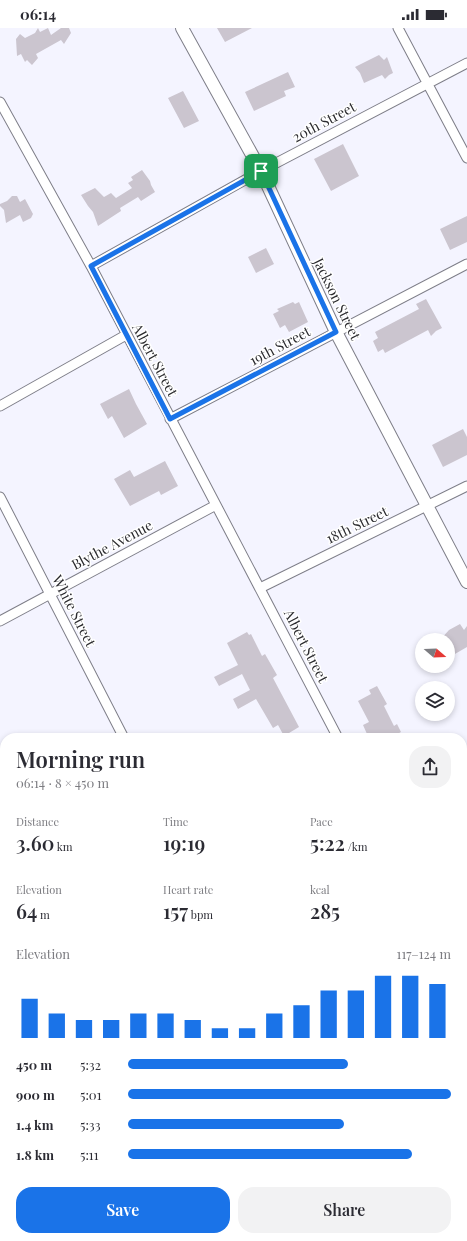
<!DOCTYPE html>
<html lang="en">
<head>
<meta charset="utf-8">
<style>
	:root { --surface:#fff; --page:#f2f2f3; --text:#2b2b33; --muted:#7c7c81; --accent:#1a73e8 }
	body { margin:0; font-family:"Playfair Display",serif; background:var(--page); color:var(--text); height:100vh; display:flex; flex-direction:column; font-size:15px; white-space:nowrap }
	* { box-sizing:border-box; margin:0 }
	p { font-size:13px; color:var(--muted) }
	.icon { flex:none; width:22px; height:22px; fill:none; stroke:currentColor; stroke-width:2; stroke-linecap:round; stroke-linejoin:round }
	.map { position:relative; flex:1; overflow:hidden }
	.side { position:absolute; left:0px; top:705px; width:467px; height:508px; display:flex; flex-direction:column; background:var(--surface); border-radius:16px 16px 0 0; box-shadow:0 2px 6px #0003 }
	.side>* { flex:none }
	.needle { width:26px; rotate:109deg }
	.fabs { position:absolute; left:415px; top:605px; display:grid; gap:8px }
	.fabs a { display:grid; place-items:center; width:40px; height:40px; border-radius:50%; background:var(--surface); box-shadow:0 2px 6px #0003; font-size:20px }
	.pin { position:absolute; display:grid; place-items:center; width:34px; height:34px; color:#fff; margin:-17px; border-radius:8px; box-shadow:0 2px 6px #0006 }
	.round { display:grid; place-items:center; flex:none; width:42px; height:42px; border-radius:16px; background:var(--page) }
	.headline { display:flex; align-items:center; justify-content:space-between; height:68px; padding:0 16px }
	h1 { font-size:22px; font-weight:600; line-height:30px }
	.metrics { display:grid; grid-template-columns:repeat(3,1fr); gap:6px; height:68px; padding:4px 16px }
	.metrics div { display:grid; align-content:center }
	.metrics b { font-size:20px; font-weight:600 }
	.metrics small { font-size:11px; font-weight:400 }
	.metrics p { font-size:11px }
	.chart { height:112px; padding:8px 16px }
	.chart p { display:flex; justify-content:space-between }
	.chart svg { width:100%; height:72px; margin-top:4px; stroke:var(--accent); stroke-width:6 }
	.action { display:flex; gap:8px; margin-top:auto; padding:8px 16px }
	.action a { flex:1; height:46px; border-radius:16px; background:var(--accent); color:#fff; font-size:16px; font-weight:600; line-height:46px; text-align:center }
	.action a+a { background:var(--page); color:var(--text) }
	ul { padding:0 16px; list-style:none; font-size:13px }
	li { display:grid; grid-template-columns:64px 48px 1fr; align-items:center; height:30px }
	li i { height:10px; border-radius:5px; background:var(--accent) }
	.status { display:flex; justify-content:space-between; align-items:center; height:28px; padding:0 20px; background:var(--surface); direction:ltr }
	.status svg { height:11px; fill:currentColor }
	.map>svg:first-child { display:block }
</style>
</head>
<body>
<div class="status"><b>06:14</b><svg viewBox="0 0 49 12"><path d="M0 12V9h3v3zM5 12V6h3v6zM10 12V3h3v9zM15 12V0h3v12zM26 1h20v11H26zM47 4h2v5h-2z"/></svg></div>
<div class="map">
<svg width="467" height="1213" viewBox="0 0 467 1213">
	<rect width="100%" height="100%" fill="#f4f4ff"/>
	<!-- building -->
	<path fill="#cbc5cf" d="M38,0L40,4L48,0L51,7L61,0H69L71,5L64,16L61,12L36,26L38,30L32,37L27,32L25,34L21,26L17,28L16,11L20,6L25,10L35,5Z
		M217,0H252L225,14Z
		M379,27L384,32L387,29L393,45L389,47L385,51L382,47L364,55L360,45L355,39Z
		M288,44L295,59L284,63L286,68L254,83L245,64Z
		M183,63L199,93L184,100L168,70Z
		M343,116L359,148L331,163L314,131Z
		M142,142L150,153L151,157L155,164L141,173L138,169L120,180L121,183L98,198L93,184L88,178L81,167L95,160L104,169L111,165L116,170L132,160L128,155L133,152L131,149Z
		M12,168H17L20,174L25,171L33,186L31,190L23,194L20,187L6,195L4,182L0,178V176L7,173Z
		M467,188V214L450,222L440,201Z
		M266,220L274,236L256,245L248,229Z
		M426,271L442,300L436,303L431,308L428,302L385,325L383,321L378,324L373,313L378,310L375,304L419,281L416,276Z
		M293,274L295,276L299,274L308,294L289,304L285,297L280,300L273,286L279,283L277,281Z
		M129,361L136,376L147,396L124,410L112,388L108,391L100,376Z
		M463,401L467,409V427L443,439L432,417Z
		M165,433L178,458L161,467L159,463L130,478L114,451L130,442L134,449Z
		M460,596L464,602L467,598V619L448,630V612H440L449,602Z
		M247,604L249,607L251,606L262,628L265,626L277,647L273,650L299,699L284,708L278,697L273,700L256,671L238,681L233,671L250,662L242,646L219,658L214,649L238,637L227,615Z
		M377,658L387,676L384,678L394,698L397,696L401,704L390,710H373L370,705L367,706L363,697L369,694L358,673L371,666L369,662Z"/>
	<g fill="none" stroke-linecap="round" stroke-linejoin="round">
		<!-- street casing -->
		<g stroke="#7e7e88" stroke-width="11">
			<path id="street" d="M398,0L467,130
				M0,74L91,238L338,710
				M91,238L261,143L467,35
				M0,378L126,307
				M170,391L467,236
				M0,469L124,710
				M260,560L467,458
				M0,593L216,477
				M0,883L5,893
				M462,950L467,959
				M462,1107L467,1117
				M462,1182L467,1179
				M217,1208L220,1213
				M399,1213L409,1208"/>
		</g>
		<!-- secondary casing -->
		<g stroke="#7e7e88" stroke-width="14">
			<path id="secondary" d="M182,0L261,143L336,304L467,554
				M0,1199L5,1201
				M21,1208L33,1213"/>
		</g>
		<!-- primary casing -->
		<g stroke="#7e7e88" stroke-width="16">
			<path id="primary" d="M462,1014L467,1011
				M61,1213L72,1208"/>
		</g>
		<!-- street -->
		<use href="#street" stroke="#fff" stroke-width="9"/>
		<!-- secondary -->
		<use href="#secondary" stroke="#fff" stroke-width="12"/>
		<!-- primary -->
		<use href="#primary" stroke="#fff" stroke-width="14"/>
	</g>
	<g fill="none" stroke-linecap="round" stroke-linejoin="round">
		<!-- route casing -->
		<g stroke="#fff" stroke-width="8">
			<path id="route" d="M261,143L336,304L170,391L91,238Z"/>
		</g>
		<!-- route -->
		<use href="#route" stroke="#1a73e8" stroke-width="5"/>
	</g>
	<g text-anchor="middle" stroke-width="3" stroke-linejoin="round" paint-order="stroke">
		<!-- street labels -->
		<g font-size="14" fill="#2a2a2e" stroke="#fff">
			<text transform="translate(324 94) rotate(-28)" y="5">20th Street</text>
			<text transform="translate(337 271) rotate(64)" y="5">Jackson Street</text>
			<text transform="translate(280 318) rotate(-28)" y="5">19th Street</text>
			<text transform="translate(155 332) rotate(62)" y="5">Albert Street</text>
			<text transform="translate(357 497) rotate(-26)" y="5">18th Street</text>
			<text transform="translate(112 517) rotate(-28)" y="5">Blythe Avenue</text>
			<text transform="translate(74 583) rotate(63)" y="5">White Street</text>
			<text transform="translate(306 618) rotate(63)" y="5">Albert Street</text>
		</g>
	</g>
</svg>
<div class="fabs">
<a><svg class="needle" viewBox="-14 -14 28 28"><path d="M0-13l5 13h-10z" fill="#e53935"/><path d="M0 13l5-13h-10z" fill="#7c7c81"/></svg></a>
<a><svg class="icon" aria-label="layers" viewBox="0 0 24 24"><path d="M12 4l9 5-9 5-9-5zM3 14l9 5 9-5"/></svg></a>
</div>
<div class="pin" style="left:261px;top:143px;background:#1e9e55"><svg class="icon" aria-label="arrive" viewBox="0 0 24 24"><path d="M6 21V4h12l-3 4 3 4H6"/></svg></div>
<section class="side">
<div class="headline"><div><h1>Morning run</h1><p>06:14 · 8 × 450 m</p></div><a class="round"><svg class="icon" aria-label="share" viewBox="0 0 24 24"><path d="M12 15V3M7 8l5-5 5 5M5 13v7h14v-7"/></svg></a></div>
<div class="metrics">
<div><p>Distance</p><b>3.60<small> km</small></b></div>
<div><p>Time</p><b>19:19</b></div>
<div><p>Pace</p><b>5:22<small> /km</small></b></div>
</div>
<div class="metrics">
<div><p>Elevation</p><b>64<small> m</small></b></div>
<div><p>Heart rate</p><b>157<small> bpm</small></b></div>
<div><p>kcal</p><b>285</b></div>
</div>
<div class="chart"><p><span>Elevation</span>117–124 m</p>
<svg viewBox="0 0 160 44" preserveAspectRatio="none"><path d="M5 44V20M15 44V29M25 44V33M35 44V33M45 44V29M55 44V29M65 44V33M75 44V38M85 44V38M95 44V29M105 44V24M115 44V15M125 44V15M135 44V6M145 44V6M155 44V11"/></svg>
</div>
<ul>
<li><b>450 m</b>5:32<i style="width:68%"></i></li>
<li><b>900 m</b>5:01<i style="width:100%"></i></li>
<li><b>1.4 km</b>5:33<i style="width:67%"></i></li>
<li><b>1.8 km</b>5:11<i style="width:88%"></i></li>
</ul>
<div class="action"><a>Save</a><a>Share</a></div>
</section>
</div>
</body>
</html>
